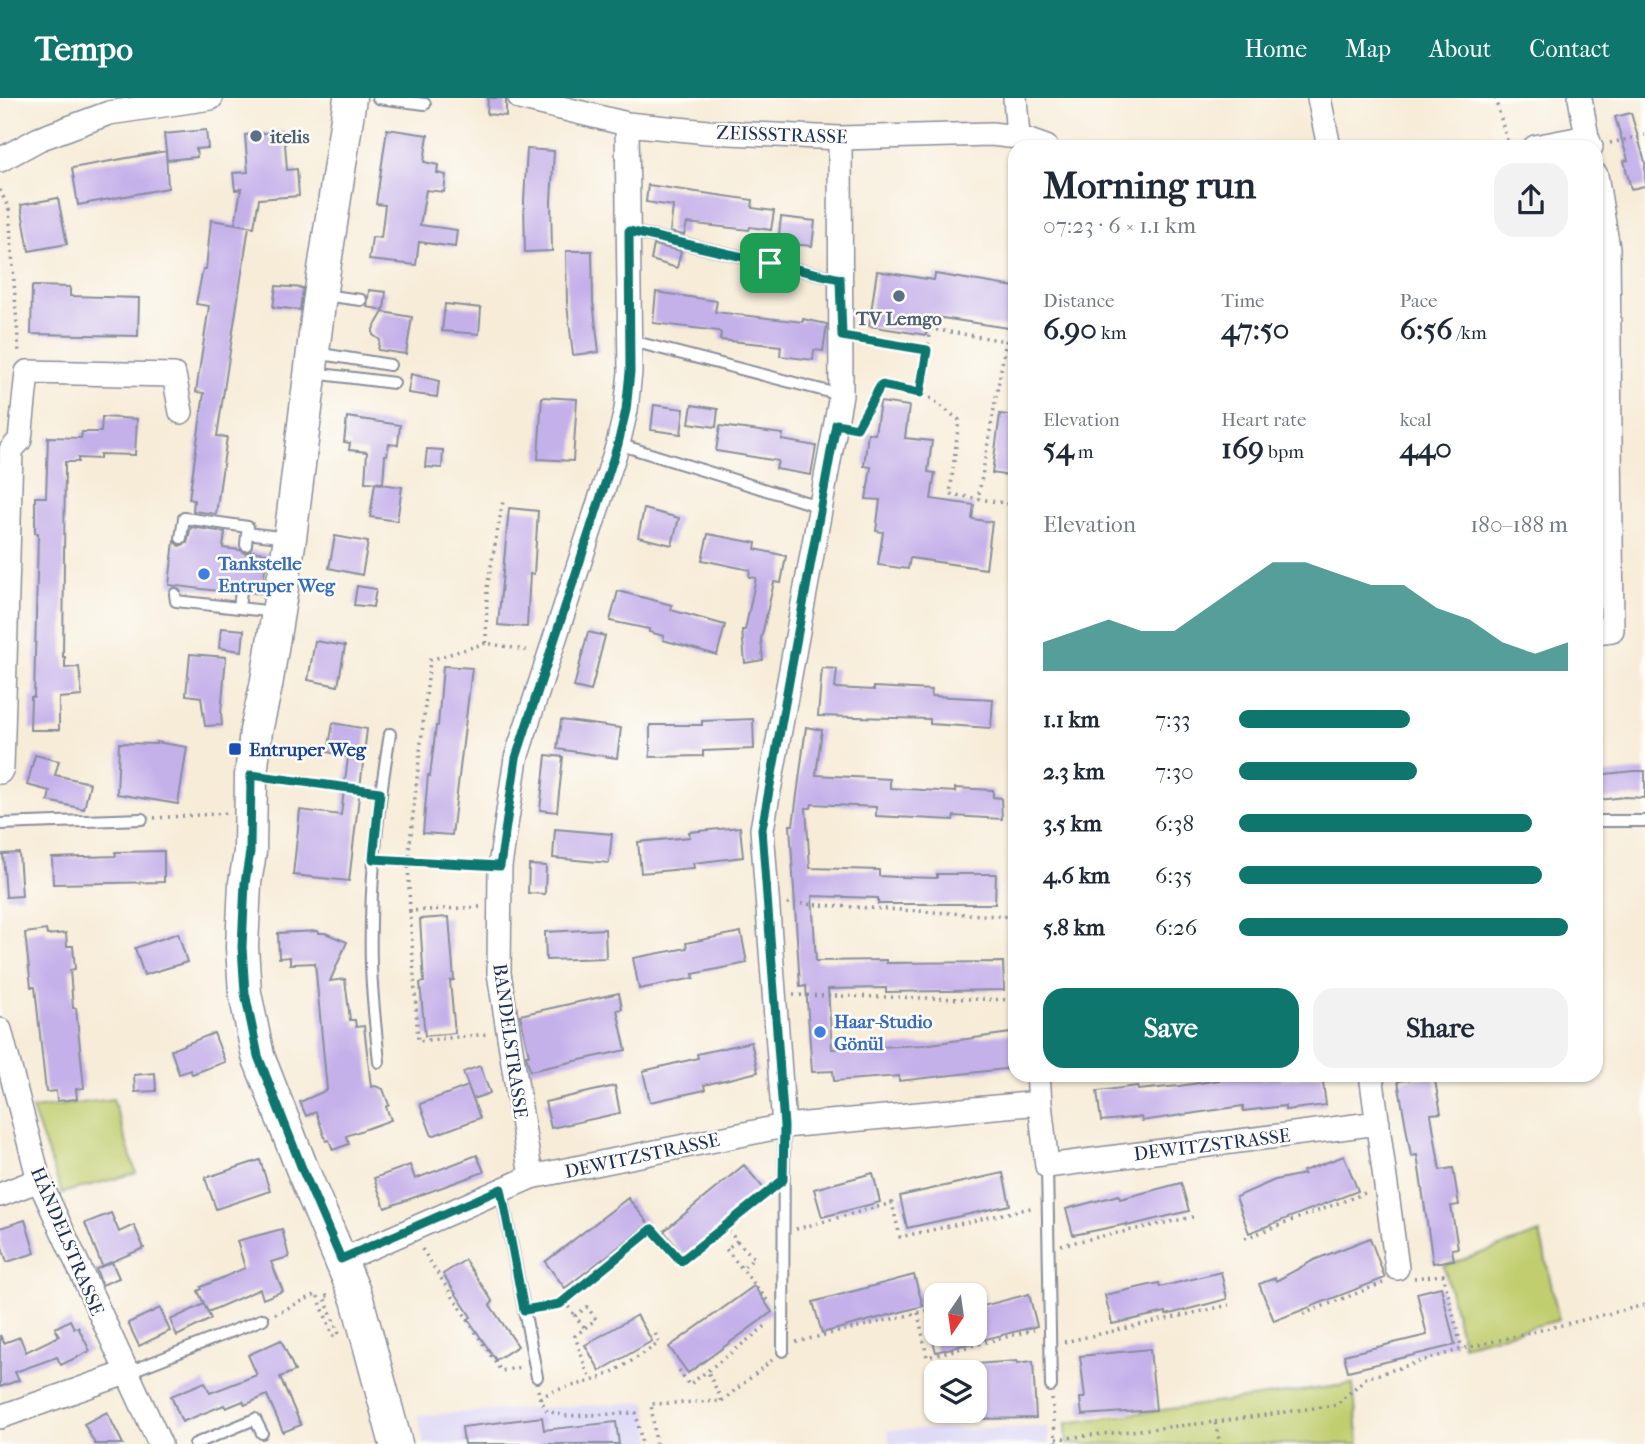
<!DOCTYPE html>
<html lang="en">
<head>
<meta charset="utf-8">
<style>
	:root { --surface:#fff; --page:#f2f2f3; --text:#1f2937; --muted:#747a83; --accent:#0f766e }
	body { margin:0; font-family:"IM FELL French Canon",serif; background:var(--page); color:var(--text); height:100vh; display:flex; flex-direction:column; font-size:26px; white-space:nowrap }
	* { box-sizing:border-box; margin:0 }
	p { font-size:23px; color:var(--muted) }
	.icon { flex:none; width:38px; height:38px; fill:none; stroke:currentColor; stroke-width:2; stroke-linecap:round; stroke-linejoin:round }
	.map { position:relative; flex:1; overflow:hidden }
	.sheet { position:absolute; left:1008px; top:42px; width:595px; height:942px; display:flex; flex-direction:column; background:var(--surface); border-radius:21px; box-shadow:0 2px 5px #0004 }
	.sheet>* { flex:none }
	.needle { width:46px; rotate:193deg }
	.buttons { position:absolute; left:924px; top:1185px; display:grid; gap:14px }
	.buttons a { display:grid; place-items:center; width:63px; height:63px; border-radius:14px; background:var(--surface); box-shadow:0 2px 5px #0004; font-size:35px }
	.pin { position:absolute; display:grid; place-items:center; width:60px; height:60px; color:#fff; margin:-30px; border-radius:14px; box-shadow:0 4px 10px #0006 }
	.round { display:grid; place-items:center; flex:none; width:74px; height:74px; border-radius:21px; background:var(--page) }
	.head { display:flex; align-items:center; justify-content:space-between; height:119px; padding:0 35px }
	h1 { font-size:38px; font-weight:800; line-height:52px }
	.metrics { display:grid; grid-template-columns:repeat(3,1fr); gap:10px; height:119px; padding:7px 35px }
	.metrics div { display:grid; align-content:center }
	.metrics b { font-size:30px; font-weight:800 }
	.metrics small { font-size:19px; font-weight:400 }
	.metrics p { font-size:19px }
	.chart { height:196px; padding:14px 35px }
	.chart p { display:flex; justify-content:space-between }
	.chart svg { width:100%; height:126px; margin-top:7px; fill:var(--accent); opacity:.7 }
	.action { display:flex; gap:14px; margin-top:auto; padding:14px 35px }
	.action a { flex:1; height:80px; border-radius:21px; background:var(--accent); color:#fff; font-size:28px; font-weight:800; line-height:80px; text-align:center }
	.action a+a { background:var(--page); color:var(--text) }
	ul { padding:0 35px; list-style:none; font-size:23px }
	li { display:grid; grid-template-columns:112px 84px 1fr; align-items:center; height:52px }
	li i { height:18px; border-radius:9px; background:var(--accent) }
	header { display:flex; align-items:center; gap:42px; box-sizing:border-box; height:98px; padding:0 35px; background:var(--accent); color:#fff }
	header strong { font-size:33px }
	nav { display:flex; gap:38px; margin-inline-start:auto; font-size:24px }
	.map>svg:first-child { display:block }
</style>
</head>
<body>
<header>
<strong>Tempo</strong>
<nav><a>Home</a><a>Map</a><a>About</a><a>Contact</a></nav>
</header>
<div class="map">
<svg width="1645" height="1346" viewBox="0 0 1645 1346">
	<rect width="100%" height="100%" fill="#fdfcf7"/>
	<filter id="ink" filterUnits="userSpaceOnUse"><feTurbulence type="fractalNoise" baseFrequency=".0143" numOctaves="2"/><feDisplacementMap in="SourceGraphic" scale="14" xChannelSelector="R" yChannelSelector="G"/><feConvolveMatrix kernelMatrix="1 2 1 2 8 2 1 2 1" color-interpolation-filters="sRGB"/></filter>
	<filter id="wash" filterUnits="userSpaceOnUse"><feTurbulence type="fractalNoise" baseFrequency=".00686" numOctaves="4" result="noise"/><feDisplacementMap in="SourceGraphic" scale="28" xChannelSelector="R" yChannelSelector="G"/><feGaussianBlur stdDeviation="1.57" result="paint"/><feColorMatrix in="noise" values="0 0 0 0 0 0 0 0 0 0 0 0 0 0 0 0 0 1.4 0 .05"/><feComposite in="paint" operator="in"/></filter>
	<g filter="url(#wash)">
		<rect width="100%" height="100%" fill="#f7ecd8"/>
		<!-- built -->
		<path fill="#dad6f7" d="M647,1304L652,1346H424L418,1317Z
			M1048,1329L1049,1346H889L888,1332Z"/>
		<!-- green -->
		<path fill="#c1ce6f" stroke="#6e7e66" stroke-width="2" d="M113,1001L136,1075L62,1095L32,1011Z
			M1540,1135L1559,1222L1463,1247L1444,1168Z
			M1353,1286L1359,1346H1067L1066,1325Z"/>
		<g id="blocks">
			<!-- building -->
			<path fill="#c5b1ea" d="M488,0H506V18L487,16Z
				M1631,15L1645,64V88L1631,91L1624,63L1628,62L1615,19Z
				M387,31L428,37L424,64L438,67L437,75L446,77L444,94L426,92L420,127L457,132L455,149L419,144L416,167L369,162L372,139L381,140L385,107L376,106Z
				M206,32L208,50L196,51L197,59L167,62L164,36Z
				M284,33L287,72L297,71L299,98L259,101L254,129L235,126L241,91L235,92L233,75L248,74L245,37Z
				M527,51L554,53L551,103L552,153L525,154L524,103Z
				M166,53L168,90L78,107L72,70Z
				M648,87L753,102L752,110L774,113L771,132L750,129L749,132L687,125L684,137L670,134L673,108L646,104Z
				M58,100L67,146L29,153L21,107Z
				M781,119L815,123L812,148L778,145Z
				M211,122L249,128L217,338L227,339L216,416L193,413L194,402L189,401L204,295L196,294L209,208L196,206L203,171H206Z
				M654,147L681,153L677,170L651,162Z
				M566,153H592L593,204L599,254L573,257L567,206Z
				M877,173L934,182L935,176L1015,189V231L929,218L926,237L869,228Z
				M32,188L70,189V198L139,200L138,238L31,236Z
				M276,188L303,190L300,212L273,209Z
				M369,192L386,194L384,212L367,209Z
				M656,194L717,203L715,214L803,224V221L827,226L823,253L814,252L813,262L780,258L781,248L720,242L721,235L718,233L653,225Z
				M445,206L481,210L479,236L442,233Z
				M383,214L412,219L406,256L378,252L380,242L373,237V231Z
				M411,276L439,283L437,299L408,295Z
				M542,299L577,301L573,363L538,361Z
				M880,304L909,308L905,340L932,343L928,374L935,375L931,401L974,407L972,421L992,424L986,471L910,460L908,471L878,467L883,434L876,433L880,402L866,401L871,369L864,368L868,335L875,336Z
				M654,307L684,311L681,336L651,332Z
				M692,307L718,311L716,329L689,325Z
				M1000,316L1015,318V379L992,375Z
				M102,319L137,321L135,357L100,356V361L78,360V364H65L63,559H65V570L79,569L82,598L59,600V632H30L31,599H34L38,435H35V399H46L48,339L81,340L82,334H101Z
				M347,319L400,327L398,347L389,346L387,357H385L383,385L365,384L367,354L349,352L350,345L344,344Z
				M720,328L783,336L782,342L816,348L811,377L776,371L778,363L716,353Z
				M427,351L443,352L442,370L425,369Z
				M375,385L402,389L397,423L370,419Z
				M509,410L538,413L534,476H530L527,529L498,527Z
				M644,411L679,420L672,447L638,439Z
				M191,429L225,434L223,450L240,452L245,455L251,453L267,455L262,495L249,494L246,487L241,485L235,488L233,492L220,491L218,493L169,487L174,443L179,448L187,445Z
				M708,436L756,445L755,451L786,458L781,485L774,484L761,541L763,562L745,565L742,532H745L756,480L749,479L750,472L702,462Z
				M335,438L368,444L362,477L329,470Z
				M357,488L376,491L373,509L354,507Z
				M618,493L672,507L671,512L725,527L717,557L663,542L664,538L649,534V531L610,523Z
				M221,530L244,532L242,553L219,550Z
				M588,534L605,538L591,593L574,589Z
				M315,543L345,548L338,588L308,582Z
				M190,556L226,559L221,615L222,627L205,628L201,599L186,597Z
				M443,568L472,570L452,737L423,735L428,677L430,678L436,628H438Z
				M822,570L837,571L835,590L874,592V589L932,592L931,598L993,601L991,630L930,626V621L818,618Z
				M753,621L754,651L703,653V658L650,659V627H702V623Z
				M561,622L621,630L617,660L557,651Z
				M333,625L367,631L349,783L293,777L300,712L341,717L348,659L328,654Z
				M806,629L822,632L816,677L890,681V690L955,694V690L993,692V699L1001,700L1002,721L954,718L953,722L876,718V709L812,706L811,710H806L810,770L879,772V778L898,779L937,780V776H996L995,806H878V800L812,798L816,863L886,862V865L1003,864L1004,892L886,894V890L828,891L832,951L923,947L1011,935L1013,970L899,983V978L834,983L833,973L812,974L806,888L800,889L790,727H793Z
				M156,644L187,649L178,706L117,696L119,645L156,646Z
				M35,657L59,663L55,677L90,685L84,711L48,703L50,693L27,687Z
				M546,657L563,659L557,714L540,712Z
				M1634,673H1645V700L1625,699L1599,702L1597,677Z
				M740,729L743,759L693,765L694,770L641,775L638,744L690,739L689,734Z
				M555,731L612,736L609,765L553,760Z
				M164,753V784L53,786L52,760L116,758L115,754Z
				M19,755L22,798L6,799L3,756Z
				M529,767L546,768L545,796L528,795Z
				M449,819L454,882L450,883L455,935L425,938L420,885L424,884L420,821Z
				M605,831L606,860L546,862L545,834Z
				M46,832L47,837L66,835L67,848H73L75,871L70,872L73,910H76L84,990L76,991L77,1001L57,1003L56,993L46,994L35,889H31L25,835Z
				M318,833V835H325L347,844L330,883L345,881L350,922H355L356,929L364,928L371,989L375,988L383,991L389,1007L386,1009L391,1022L346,1038L349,1046L333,1052L329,1042L326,1043L316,1014L306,1018L300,1004L327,992L315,865L290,866V859L279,860L278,835Z
				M741,834L747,865L693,876L694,880L639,891L633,860L687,850L686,845Z
				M178,835L187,864L144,877L135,850Z
				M619,895L622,911L617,912L626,952L530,973L526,957H529L520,917Z
				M214,935L225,964L192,976L190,972L179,976L171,952Z
				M751,944L758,974L704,987L705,992L650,1004L643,973L698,960L697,956Z
				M480,968L490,995L473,1001L463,974Z
				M155,975L156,993L135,994L134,977Z
				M1260,976L1261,981L1281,978V982L1322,977L1326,1007L1285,1012V1008L1243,1013V1008L1142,1023L1141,1019L1101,1023L1097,993L1137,988L1138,992L1179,988Z
				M1434,978L1441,1015L1431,1016L1440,1072L1453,1070L1459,1107L1451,1108L1458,1150L1452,1151L1454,1162L1433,1165L1417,1057L1411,1058L1398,983Z
				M468,988L480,1020L432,1038L420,1006Z
				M615,988L620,1015L551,1030L545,1004Z
				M477,1057L484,1074L385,1110L374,1080L410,1067L415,1081Z
				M1344,1058L1358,1093L1249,1135L1236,1099L1275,1082L1304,1076L1303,1073Z
				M260,1062L270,1093L216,1111L205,1080Z
				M744,1067L765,1092L684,1158L664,1133Z
				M873,1075L880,1104L822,1119L814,1091Z
				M1003,1075L1010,1107L907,1130L900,1098Z
				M1181,1085L1189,1113L1127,1128V1126L1073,1137L1066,1111L1119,1097L1120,1101Z
				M628,1100L649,1126L565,1190L545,1164Z
				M111,1115L119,1134L134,1127L144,1150L102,1168L85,1125Z
				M25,1122L35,1155L7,1164L0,1143V1130Z
				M282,1131L289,1159L271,1164L283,1193L263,1201L260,1191L208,1214L198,1193L202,1191L201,1189L245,1170L237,1143Z
				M1370,1140L1385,1180L1274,1223L1259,1186L1275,1180L1276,1183L1314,1162Z
				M465,1162L493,1204L490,1207L518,1248L496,1262L468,1221L471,1219L443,1176Z
				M112,1164L119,1180L102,1187L96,1171Z
				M1221,1174L1227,1201L1166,1217V1214L1112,1226L1105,1197L1159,1185L1160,1189Z
				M914,1177L923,1208L822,1235L813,1204Z
				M754,1188L772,1214L688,1275L669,1249Z
				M1441,1189L1455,1247L1348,1273L1344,1257L1427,1237L1417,1195Z
				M1029,1196L1037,1228L936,1254L931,1236H975V1210Z
				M204,1206L211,1221L177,1238L170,1222Z
				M160,1210L170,1233L139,1248L128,1225Z
				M637,1217L652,1243L600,1273L585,1247Z
				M70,1222L74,1230L78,1229L90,1253L61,1267L57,1259L15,1274L19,1282L0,1289V1237L4,1245L20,1239L26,1254L59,1238L55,1230Z
				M281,1242L295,1273L280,1279L301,1327L283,1334L267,1297L245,1307L243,1303L226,1310L224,1307L182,1324L171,1298L205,1284L210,1295L257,1277L248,1257Z
				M1150,1251L1156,1312L1082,1317L1080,1300H1085L1080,1258Z
				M1017,1263V1265L1033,1263L1036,1320L975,1321V1266Z
				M107,1314L123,1346H95L84,1326Z
				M542,1319L544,1332L616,1324L619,1346H464L462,1329Z"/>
		</g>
	</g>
	<g filter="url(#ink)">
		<use href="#blocks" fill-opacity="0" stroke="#898e9b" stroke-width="2"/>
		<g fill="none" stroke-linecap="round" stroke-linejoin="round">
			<!-- service casing -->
			<g stroke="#898e9b" stroke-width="14">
				<path id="service" d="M378,0L425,6
					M629,133L840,181
					M323,197L361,202
					M628,242L841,297
					M315,255L390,267
					M313,275L394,285
					M618,346L821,409
					M181,440L184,420L248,429L247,435
					M246,447L247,435L287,440
					M241,493L239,510L276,514
					M175,496L176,503L239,510
					M1596,723H1645
					M0,726L142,721
					M379,964C376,932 372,900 371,867C369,790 377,713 390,636
					M1047,1068L1051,1288
					M501,1091L537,1279
					M783,1253L784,1028
					M126,1275L263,1221
					M195,1346L255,1321L262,1335"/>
			</g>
			<!-- minor casing -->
			<g stroke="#898e9b" stroke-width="26">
				<path id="minor" d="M520,0L627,26L708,34L840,40L991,36L1018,39L1046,49
					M1015,0L1018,39
					M1319,0L1329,49
					M1580,0L1587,39L1591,49
					M1535,49L1587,39
					M0,62L39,41L109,15L211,0
					M1596,77L1608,150L1612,532L1596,534
					M0,674L2,670L11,352L20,342L27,274L174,277L181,314
					M0,932L39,1082L160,1346
					M1038,976L1040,1005
					M1371,976L1397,1170
					M784,1028L762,731L841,297L840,40
					M531,1079L499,875L500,768L516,660L618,346L626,312L630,274L627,26
					M0,1097L39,1082
					M342,1162L531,1079L784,1028L1040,1005L1047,1068L1378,1025
					M0,1319L126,1275"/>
			</g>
			<!-- secondary casing -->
			<g stroke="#898e9b" stroke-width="35">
				<path id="secondary" d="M350,0L319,205L290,440L266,588L256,633L251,677L250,754L245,785L242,849L245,895L258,958L303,1073L357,1201L396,1346"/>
			</g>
			<!-- path -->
			<path stroke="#898e9b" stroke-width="3.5" stroke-dasharray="2 5" stroke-linecap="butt" d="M1495,0L1509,49
				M1610,45L1645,37
				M0,92L9,111L19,256
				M860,241L927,252
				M921,295L931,231L1006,243L978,401
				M858,328L881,287L925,296L959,322L950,396L1015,407
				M486,545L487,490L503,403
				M275,681L368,692
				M154,720L227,715
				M387,761L481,767
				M787,805L1015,819
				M480,809L410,813L418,943L489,936
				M410,813L408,763L430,562L486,545L530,553
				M793,897L1015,902
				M796,1131L892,1105L900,1139L1035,1109
				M1245,1140L1368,1094
				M737,1143L754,1160L743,1170
				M1061,1147L1193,1119
				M422,1151L501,1273L522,1269
				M1414,1180L1443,1177L1462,1251
				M767,1202L726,1151L737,1143L725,1128L768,1094
				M564,1203L575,1218
				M536,1210L560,1206L652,1131L681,1163L725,1128
				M918,1215L927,1259L1034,1232
				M275,1216L317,1196L333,1238L339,1236L324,1199L330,1197
				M1303,1216L1383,1185
				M584,1229L575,1218L587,1209L596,1221L575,1238L586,1271L592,1282
				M796,1244L930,1212L927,1202
				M1064,1244L1229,1207
				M679,1272L689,1287L767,1227
				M538,1292L540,1300L547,1313L565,1318L636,1315L642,1346
				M540,1300C558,1288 582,1288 602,1279C622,1270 641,1257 659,1245L655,1235
				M1052,1301L1056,1346
				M722,1303L772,1262
				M1215,1324L1336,1307L1366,1280L1462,1251L1645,1207
				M1056,1341L1215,1324L1220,1346
				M656,1346L651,1306L722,1303L708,1274"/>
			<!-- service -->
			<use href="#service" stroke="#fff" stroke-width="10"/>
			<!-- minor -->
			<use href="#minor" stroke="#fff" stroke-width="23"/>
			<!-- secondary -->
			<use href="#secondary" stroke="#fff" stroke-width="32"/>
		</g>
	</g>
	<g fill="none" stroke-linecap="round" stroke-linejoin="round" filter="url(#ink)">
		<!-- route casing -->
		<g stroke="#fff" stroke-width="14">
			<path id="route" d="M629,133L840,181L842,238L927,252L920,295L881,287L857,330L836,326L762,731L784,1028L783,1082L681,1163L652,1131L560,1206L524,1212L501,1091L341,1161L303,1073L258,958L245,895L242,849L245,785L250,754L251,677L380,694L373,761L500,768L516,660L618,346L626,312L630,274Z"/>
		</g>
		<!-- route -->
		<use href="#route" stroke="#0f766e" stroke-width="9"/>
	</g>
	<!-- markers -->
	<g fill="#5c6f8a" stroke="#fdfcf7" stroke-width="2.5">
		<circle cx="256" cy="38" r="7"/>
		<circle cx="899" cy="198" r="7"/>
	</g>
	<g fill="#3f7fe0" stroke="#fdfcf7" stroke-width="2.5">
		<circle cx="204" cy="476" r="7"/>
		<circle cx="820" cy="934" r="7"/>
	</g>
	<rect fill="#1a4fb4" stroke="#fdfcf7" stroke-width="2.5" x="228" y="644" width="14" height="14" rx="3.5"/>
	<g text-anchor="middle" stroke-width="5" stroke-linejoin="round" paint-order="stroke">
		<!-- street labels -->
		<g font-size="19" fill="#1b2f5e" stroke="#fdfcf7">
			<text transform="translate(782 36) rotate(2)" y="7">ZEISSSTRASSE</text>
			<text transform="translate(511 943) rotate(82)" y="7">BANDELSTRASSE</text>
			<text transform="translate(1212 1046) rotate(-7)" y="7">DEWITZSTRASSE</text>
			<text transform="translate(642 1057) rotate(-12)" y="7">DEWITZSTRASSE</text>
			<text transform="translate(68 1143) rotate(67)" y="7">HÄNDELSTRASSE</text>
		</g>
		<!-- service labels -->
		<g font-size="19" font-weight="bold" fill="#4e5e75" stroke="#fdfcf7" text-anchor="start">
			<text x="270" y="45">itelis</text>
			<text x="899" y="227" text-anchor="middle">TV Lemgo</text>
		</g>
		<!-- shop labels -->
		<g font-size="19" font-weight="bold" fill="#366cbe" stroke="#fdfcf7" text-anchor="start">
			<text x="218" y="472">Tankstelle<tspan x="218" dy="22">Entruper Weg</tspan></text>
			<text x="834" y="930">Haar-Studio<tspan x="834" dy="22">Gönül</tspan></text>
		</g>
		<!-- transit labels -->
		<g font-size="19" font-weight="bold" fill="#164399" stroke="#fdfcf7" text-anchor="start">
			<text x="249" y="658">Entruper Weg</text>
		</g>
	</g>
</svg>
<div class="buttons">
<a><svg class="needle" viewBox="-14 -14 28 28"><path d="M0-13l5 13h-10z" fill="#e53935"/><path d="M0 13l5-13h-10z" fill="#747a83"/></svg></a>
<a><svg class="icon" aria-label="layers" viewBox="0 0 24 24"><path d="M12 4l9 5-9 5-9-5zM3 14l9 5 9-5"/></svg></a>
</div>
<div class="pin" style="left:770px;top:165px;background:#1e9e55"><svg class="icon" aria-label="arrive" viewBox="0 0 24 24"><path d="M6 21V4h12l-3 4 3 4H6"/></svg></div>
<section class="sheet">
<div class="head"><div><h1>Morning run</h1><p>07:23 · 6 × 1.1 km</p></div><a class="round"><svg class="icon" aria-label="share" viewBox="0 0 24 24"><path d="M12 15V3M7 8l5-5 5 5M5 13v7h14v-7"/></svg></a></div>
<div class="metrics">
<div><p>Distance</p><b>6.90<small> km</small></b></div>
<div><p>Time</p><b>47:50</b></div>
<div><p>Pace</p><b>6:56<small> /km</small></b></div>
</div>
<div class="metrics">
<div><p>Elevation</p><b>54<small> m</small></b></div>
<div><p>Heart rate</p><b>169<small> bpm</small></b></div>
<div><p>kcal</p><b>440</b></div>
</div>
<div class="chart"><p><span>Elevation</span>180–188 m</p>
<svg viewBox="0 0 160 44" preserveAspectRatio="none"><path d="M0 44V34L10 30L20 26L30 30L40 30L50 22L60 14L70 6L80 6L90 10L100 14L110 14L120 22L130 26L140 34L150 38L160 34V44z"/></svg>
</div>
<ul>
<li><b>1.1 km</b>7:33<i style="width:52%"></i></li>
<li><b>2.3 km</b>7:30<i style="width:54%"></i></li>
<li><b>3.5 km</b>6:38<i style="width:89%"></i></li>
<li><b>4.6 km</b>6:35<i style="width:92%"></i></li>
<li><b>5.8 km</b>6:26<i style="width:100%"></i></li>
</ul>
<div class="action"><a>Save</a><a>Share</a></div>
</section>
</div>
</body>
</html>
